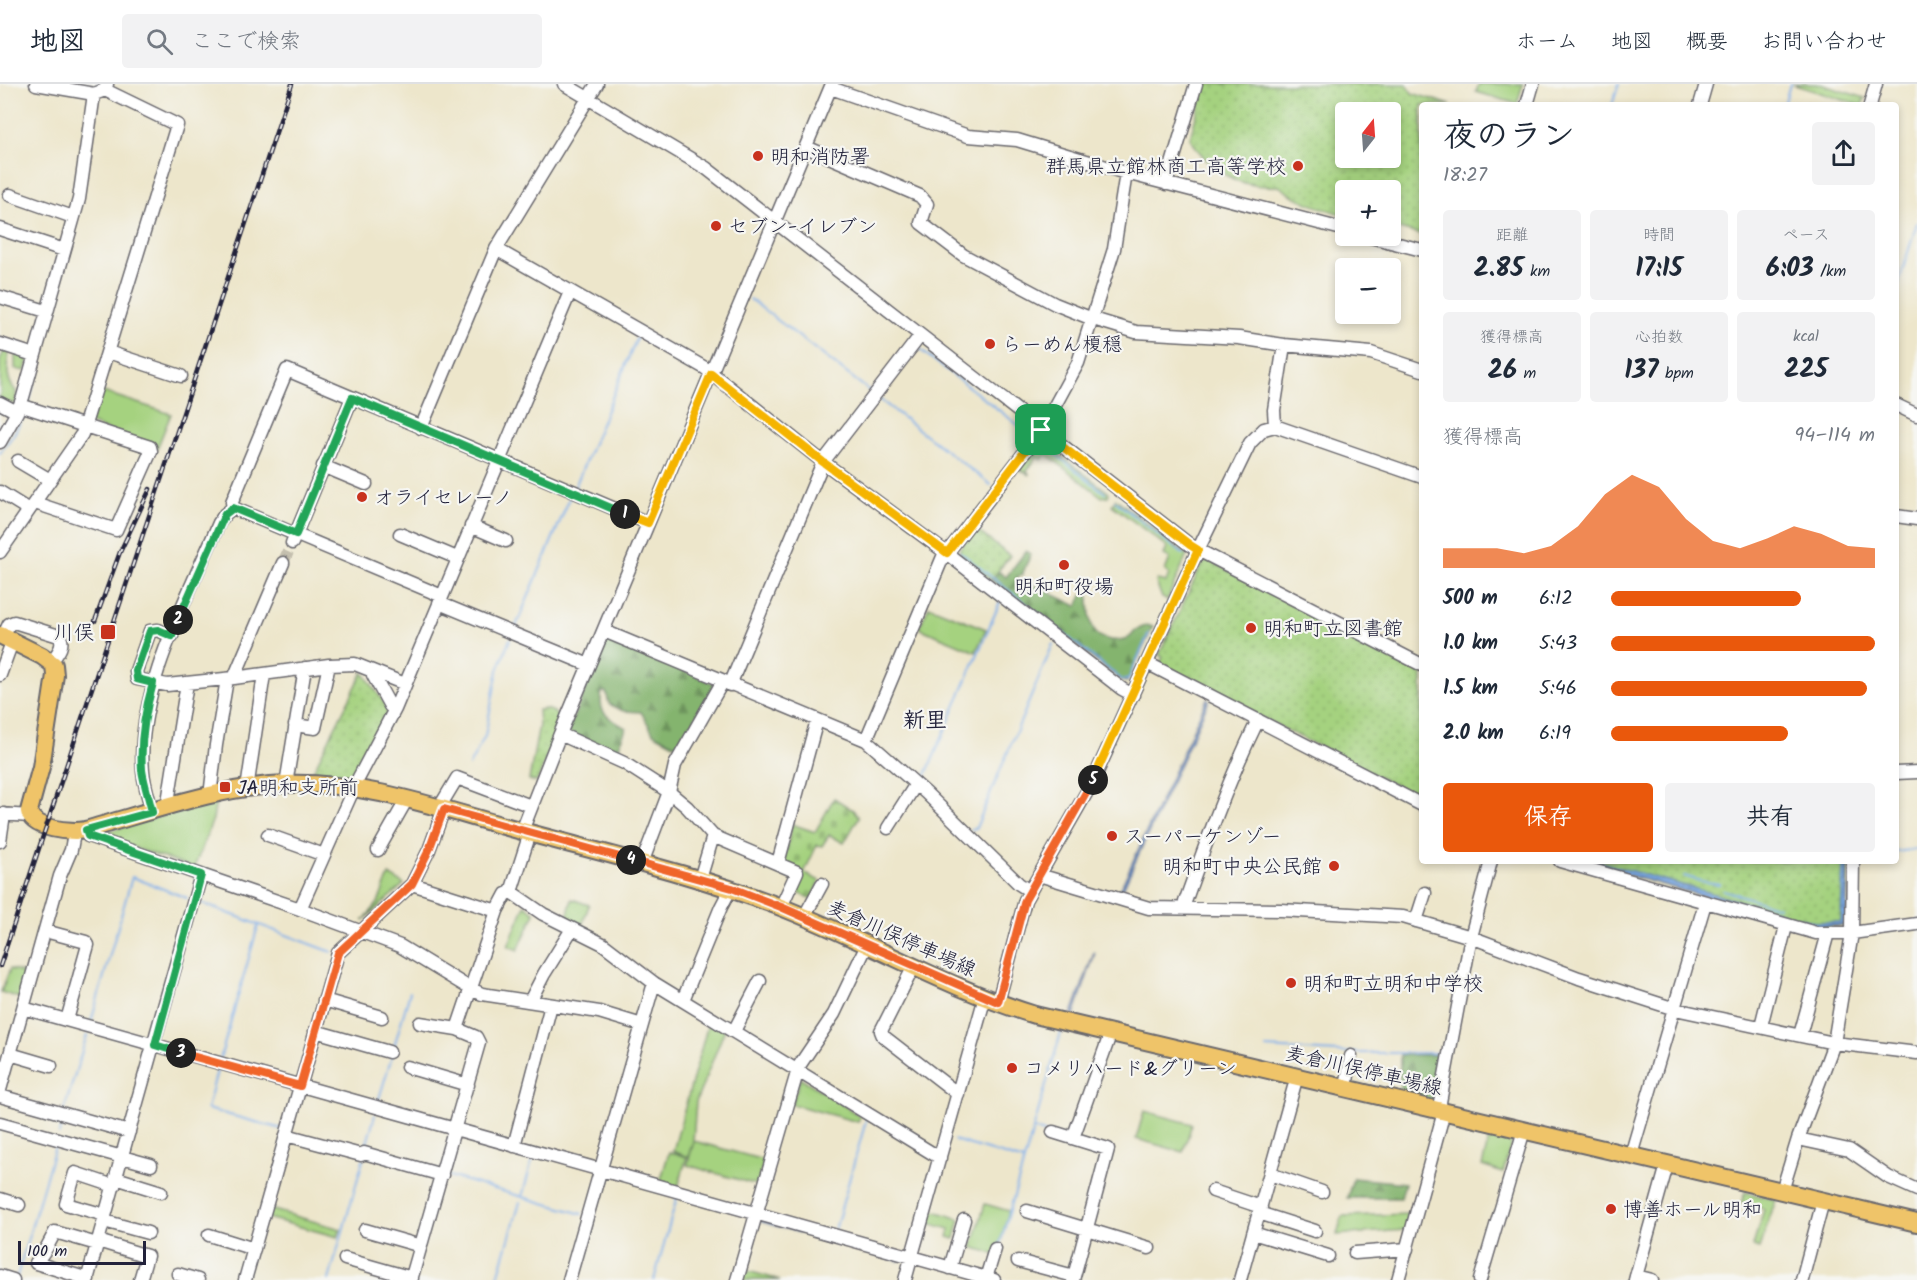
<!DOCTYPE html>
<html lang="ja">
<head>
<meta charset="utf-8">
<style>
	:root { --surface:#fff; --page:#f2f2f3; --text:#1f2937; --muted:#747a83; --line:#e0e1e3; --accent:#ea580c }
	body { margin:0; font-family:Kalam,"Klee One",sans-serif; background:var(--page); color:var(--text); height:100vh; display:flex; flex-direction:column; font-size:22px; white-space:nowrap }
	* { box-sizing:border-box; margin:0 }
	p { font-size:20px; color:var(--muted) }
	.icon { flex:none; width:33px; height:33px; fill:none; stroke:currentColor; stroke-width:2; stroke-linecap:round; stroke-linejoin:round }
	.map { position:relative; flex:1; overflow:hidden }
	.details { position:absolute; left:1419px; top:18px; width:480px; height:762px; display:flex; flex-direction:column; background:var(--surface); border-radius:6px; box-shadow:0 3px 9px #0003 }
	.details>* { flex:none }
	.needle { width:39px; rotate:17deg }
	.tools { position:absolute; left:1335px; top:18px; display:grid; gap:12px }
	.tools a { display:grid; place-items:center; width:66px; height:66px; border-radius:6px; background:var(--surface); box-shadow:0 3px 9px #0003; font-size:30px }
	.scale { position:absolute; left:18px; bottom:15px; width:128px; box-sizing:border-box; padding-left:6px; border:3px solid #22223b; border-top:0; font-size:16px; line-height:21px; white-space:nowrap; color:#22223b; -webkit-text-stroke:4px #f6f6f2; paint-order:stroke }
	.pin { position:absolute; display:grid; place-items:center; width:51px; height:51px; color:#fff; margin:-26px; border-radius:12px; box-shadow:0 3px 9px #0006 }
	.km { position:absolute; width:30px; height:30px; margin:-15px; border-radius:50%; background:#222; color:#fff; font-size:16px; line-height:30px; text-align:center }
	.round { display:grid; place-items:center; flex:none; width:63px; height:63px; border-radius:6px; background:var(--page) }
	.head { display:flex; align-items:center; justify-content:space-between; height:102px; padding:0 24px }
	h1 { font-size:33px; font-weight:800; line-height:45px }
	.figures { display:grid; grid-template-columns:repeat(3,1fr); gap:9px; height:102px; padding:6px 24px }
	.figures div { display:grid; align-content:center; border-radius:6px; background:var(--page); text-align:center }
	.figures b { font-size:26px; font-weight:800 }
	.figures small { font-size:16px; font-weight:400 }
	.figures p { font-size:16px }
	.chart { height:168px; padding:12px 24px }
	.chart p { display:flex; justify-content:space-between }
	.chart svg { width:100%; height:108px; margin-top:6px; fill:var(--accent); opacity:.7 }
	.cta { display:flex; gap:12px; margin-top:auto; padding:12px 24px }
	.cta a { flex:1; height:69px; border-radius:6px; background:var(--accent); color:#fff; font-size:24px; font-weight:800; line-height:69px; text-align:center }
	.cta a+a { background:var(--page); color:var(--text) }
	ul { padding:0 24px; list-style:none; font-size:20px }
	li { display:grid; grid-template-columns:96px 72px 1fr; align-items:center; height:45px }
	li i { height:15px; border-radius:8px; background:var(--accent) }
	header { display:flex; align-items:center; gap:36px; box-sizing:border-box; height:84px; padding:0 30px; background:var(--surface); border-bottom:2px solid var(--line) }
	header strong { font-size:28px }
	nav { display:flex; gap:33px; margin-inline-start:auto; font-size:21px }
	.search { width:420px; height:54px; background:var(--page); display:flex; align-items:center; gap:15px; box-sizing:border-box; padding:0 21px; border-radius:6px; color:var(--muted); font-size:22px }
	.map>svg:first-child { display:block }
</style>
</head>
<body>
<header>
<strong>地図</strong>
<div class="search"><svg class="icon" aria-label="search" viewBox="0 0 24 24"><circle cx="10" cy="10" r="6"/><path d="M15 15l6 6"/></svg>ここで検索</div>
<nav><a>ホーム</a><a>地図</a><a>概要</a><a>お問い合わせ</a></nav>
</header>
<div class="map">
<svg width="1917" height="1196" viewBox="0 0 1917 1196">
	<defs>
		<pattern id="forest-firs" width="22" height="20" patternUnits="userSpaceOnUse" patternTransform="scale(1.5)"><rect width="22" height="20" fill="#84b46e"/><path d="M5 1l3.5 6h-7zM16 11l3.5 6h-7z" fill="#6c925c"/></pattern>
		<pattern id="cemetery-stones" width="16" height="16" patternUnits="userSpaceOnUse" patternTransform="scale(1.5)"><rect width="16" height="16" fill="#a5d27f"/><path d="M2 7V4a2 2 0 0 1 4 0v3zM10 15v-3a2 2 0 0 1 4 0v3z" fill="#8eb46f"/></pattern>
		<pattern id="park-dots" width="8" height="8" patternUnits="userSpaceOnUse" patternTransform="scale(1.5)"><rect width="8" height="8" fill="#a5d27f"/><path d="M2 2h.1M6 6h.1" fill="none" stroke="#8eb46f" stroke-width="1.8" stroke-linecap="round"/></pattern>
		<pattern id="water-ripples" width="26" height="14" patternUnits="userSpaceOnUse" patternTransform="scale(1.5)"><rect width="26" height="14" fill="#7fafea"/><path d="M2 4q2-2 4 0t4 0M15 11q2-2 4 0t4 0" fill="none" stroke="#688ebf"/></pattern>
	</defs>
	<rect width="100%" height="100%" fill="#f6f6f2"/>
	<filter id="ink" filterUnits="userSpaceOnUse"><feTurbulence type="fractalNoise" baseFrequency=".0167" numOctaves="2"/><feDisplacementMap in="SourceGraphic" scale="12" xChannelSelector="R" yChannelSelector="G"/><feConvolveMatrix kernelMatrix="1 2 1 2 8 2 1 2 1" color-interpolation-filters="sRGB"/></filter>
	<filter id="wash" filterUnits="userSpaceOnUse"><feTurbulence type="fractalNoise" baseFrequency=".008" numOctaves="4" result="noise"/><feDisplacementMap in="SourceGraphic" scale="24" xChannelSelector="R" yChannelSelector="G"/><feGaussianBlur stdDeviation="1.35" result="paint"/><feColorMatrix in="noise" values="0 0 0 0 0 0 0 0 0 0 0 0 0 0 0 0 0 1.4 0 .05"/><feComposite in="paint" operator="in"/></filter>
	<g filter="url(#wash)">
		<rect width="100%" height="100%" fill="#ede6cb"/>
		<!-- green -->
		<path fill="#a5d27f" stroke="#647a5d" stroke-width="1.5" d="M1479,0H1523L1517,20L1476,8Z
			M1792,0H1820L1865,14L1862,21H1859Z
			M5,265L9,267C8,281 5,296 16,307V320L0,317V276Z
			M17,270L29,273L25,287L15,285V272Z
			M100,307L171,330L156,367L90,339Z
			M1038,359H1044L1109,409L1108,412L1102,413L1046,370L1042,376L1037,373L1027,387L1030,391L1019,385Z
			M1116,415L1187,471L1167,516L1162,514L1156,498L1157,496L1166,498L1169,490L1165,487L1170,474L1164,471L1167,463L1112,421Z
			M929,522L986,545L976,568L919,544Z
			M216,716L213,735L194,784L96,751Z
			M389,791L404,800L363,837L378,819Z
			M572,815L589,821L581,845L566,837Z
			M525,821L535,829L518,866L508,862Z
			M10,885L26,890L19,914L1,908Z
			M709,936L725,945L696,1018L693,1057L688,1073L673,1067Z
			M801,994L860,1032L858,1038L791,1020Z
			M1144,1027L1192,1040L1183,1068L1136,1055Z
			M1456,1039L1513,1053L1503,1089L1482,1082L1489,1055L1454,1045Z
			M694,1057L764,1076L757,1101L687,1081Z
			M669,1068L687,1073L678,1103L660,1098Z
			M1745,1108L1776,1116L1759,1164L1753,1162L1764,1125L1741,1119Z
			M985,1120L1009,1127L997,1171L972,1163Z
			M270,1125L341,1145L338,1153L267,1134Z
			M931,1126L960,1135L955,1155L948,1153L950,1145L928,1139Z
			M1411,1130L1406,1146L1337,1151L1342,1132Z
			M744,1186L780,1196H742Z"/>
		<!-- forest -->
		<path fill="url(#forest-firs)" stroke="#536b54" stroke-width="1.5" d="M1026,467L1031,470L1022,491L1017,493L1016,498L1019,504L1025,505L1034,501L1077,522L1083,510L1086,509L1089,513C1090,542 1090,559 1125,556L1131,552L1134,547L1147,541L1153,543L1127,598L1122,597L991,496L998,487L1006,493Z
			M608,553L715,600L679,663L653,649L641,628L623,627L609,620L606,608H602C597,630 609,634 626,644L616,671L567,648Z
			M1400,971H1444L1433,1019L1400,1010Z
			M1353,1094L1405,1099L1401,1114H1347Z"/>
		<!-- cemetery -->
		<path fill="url(#cemetery-stones)" stroke="#647a5d" stroke-width="1.5" d="M834,714L853,726L859,733L844,759L829,751L822,762L817,761L804,789L820,797L812,815L792,806L801,788L784,778L792,740L815,748Z"/>
		<!-- park -->
		<path fill="url(#park-dots)" stroke="#647a5d" stroke-width="1.5" fill-rule="evenodd" d="M1205,0H1407L1412,9L1451,21H1422V151L1391,143L1390,106H1346L1345,131C1321,124 1299,118 1279,102C1239,105 1210,88 1190,54ZM1390,28V74H1346V28Z
			M975,445L1010,472L991,496L959,471L960,464Z
			M1209,477L1422,587V715L1159,581L1163,573L1159,571L1202,480Z
			M363,588L389,626L353,695L347,698L309,695Z
			M546,625L554,628L561,637L537,698L529,696L539,641L538,626Z
			M1576,777H1849L1846,842L1818,844Z"/>
		<!-- water -->
		<path fill="url(#water-ripples)" stroke="#506892" stroke-width="1.5" d="M1207,615L1209,616L1121,809L1119,808Z
			M1580,777H1596L1814,838H1841L1843,777H1847L1846,841L1810,842Z
			M1094,868L1095,869L1073,934L1071,933Z
			M760,1135L900,1175L899,1177L759,1137Z"/>
		<g fill="none" stroke-linecap="round" stroke-linejoin="round">
			<!-- stream -->
			<path stroke="#7fafea" stroke-width="2" d="M98,1V0
				M1612,21L1619,0
				M1784,21L1790,0
				M1896,208L1917,139
				M750,215L871,308
				M918,264L1026,347
				M879,315L991,401
				M29,318L36,289
				M1042,360L1105,409
				M0,369L14,350L26,326
				M575,403L638,251
				M1115,417L1183,470
				M960,468L1122,596H1128L1149,549
				M514,547L571,411
				M469,682L485,652L498,586L510,555
				M922,700L1000,518
				M971,745L976,744L1053,560
				M1896,768L1917,765
				M1684,792L1700,797L1719,800
				M1723,806L1778,823
				M201,819L332,868
				M91,938L132,793L187,814
				M1266,964L1356,969H1443
				M393,966L410,908
				M220,975L258,842
				M218,983L207,1025L282,1045
				M378,1018L392,972
				M64,1026L87,951
				M1033,1045L1050,1051
				M59,1050L62,1035
				M954,1056L1024,1077
				M365,1066L375,1031
				M446,1091L582,1130
				M522,1113L533,1073
				M835,1146L867,1033
				M999,1164L1062,945
				M17,1192L56,1059
				M329,1196L363,1076
				M497,1196L520,1118
				M654,1196L677,1113"/>
		</g>
	</g>
	<g filter="url(#ink)">
		<g fill="none" stroke-linecap="round" stroke-linejoin="round">
			<!-- minor-tunnel -->
			<path stroke="#c4bfae" stroke-width="12" stroke-dasharray="12 6" stroke-linecap="butt" d="M283,479L292,459"/>
			<!-- minor casing -->
			<g stroke="#69676d" stroke-width="15">
				<path id="minor" d="M36,0L94,10
					M564,0L706,84L1190,461L1198,466L1092,699L1025,816L998,918
					M831,4L968,52L1017,56L1126,89L1346,146
					M1527,21L1533,0
					M1700,21L1706,0
					M1870,21L1876,0
					M806,63L920,112L927,120L921,139L963,171L1055,220L1090,234L1136,248L1239,254L1284,261L1371,269L1422,286
					M1166,100L1196,0
					M10,111L73,133
					M0,145L64,166
					M1367,152L1422,166
					M496,165L705,284L823,378L945,468L1122,605L1133,611
					M0,213L46,227
					M0,260L34,271
					M108,268L181,292
					M0,319L17,328
					M20,321L150,363L151,367L116,446L35,419
					M1896,321L1917,331
					M1275,342L1274,326L1284,261
					M421,344L496,165L597,0
					M0,358L17,328L23,313L79,115L94,10L105,6L107,0
					M18,377L50,396
					M323,382L366,400
					M1422,393L1275,342L1264,345L1250,359L1198,466L1422,581
					M0,408L29,426
					M233,424L232,418L287,286L648,439
					M233,424L442,512
					M1896,432L1917,435
					M471,442L506,457
					M400,450L457,474
					M292,459L352,314
					M0,468L82,350L177,41L105,6
					M947,469L1041,347L1078,279L1114,165L1126,89
					M439,519L589,581
					M604,547L866,656L926,709L1019,800L1030,807
					M172,552L158,546L150,547L136,587L137,595L167,601L234,594L329,581L355,580L405,600
					M3,553L9,540L14,538L59,552C66,561 56,571 51,578
					M1147,579L1422,721
					M374,588L373,591L390,622L395,625
					M0,591L12,558
					M234,594L283,479
					M730,601L823,378L920,252
					M295,641L315,644L329,581
					M560,650L624,679L669,708L687,723L713,752L797,788L781,823
					M866,656L945,468
					M1896,689L1917,688
					M286,700L305,584
					M247,705L264,590
					M210,712L216,661L227,595
					M169,723L168,718L187,599
					M439,724L457,694L531,722
					M152,728C149,714 144,701 143,687C135,610 189,510 219,439L225,430L233,424
					M0,730L30,732
					M888,744L916,700
					M85,746L88,752L300,825L400,862L471,905L482,910L599,928L642,941
					M522,747L560,650L832,0
					M268,751L324,771
					M0,757L4,730
					M378,766L407,715
					M1560,777L1816,849H1852L1917,840
					M642,779L669,708L675,681L723,597
					M778,779L817,636
					M1039,791L1149,824L1281,826L1403,833L1471,853L1579,894L1675,925L1834,959L1917,969
					M700,795L713,752
					M412,800L497,827
					M511,808L543,830L603,860L654,899L940,1074
					M1185,824V818C1207,756 1229,695 1258,636
					M300,825L357,697L395,625L570,208
					M804,833L822,800
					M1416,837L1425,809
					M45,847L86,858L88,861L67,936
					M914,882L881,947L883,952L958,1010
					M324,916L382,933
					M683,916L721,823L731,804
					M530,917L544,890L572,845
					M23,924L994,1196
					M1761,942L1786,842
					M457,945L497,827L506,810L511,808L530,749
					M315,947L389,968
					M734,947L760,897
					M1800,951L1828,849
					M10,970L51,982
					M407,983L468,1001
					M1346,1004L1351,972
					M0,1006L60,792L71,766L74,749
					M0,1012L129,1048
					M0,1039L151,1081
					M1053,1048L1108,1065L1073,1196
					M286,1051L361,1071
					M1073,1054L1111,948
					M1798,1055L1849,1066L1888,1093L1917,1106
					M514,1062L551,921
					M364,1069L442,1091
					M1631,1071L1705,819
					M1270,1090L1322,1108
					M116,1094L161,1108
					M1213,1107L1261,1123
					M1782,1107L1798,1055L1834,959L1852,849L1853,777
					M0,1115L19,1121
					M1027,1127L1149,1164
					M1259,1129L1315,1147
					M105,1131L66,1120L75,1089L114,1102
					M104,1137L148,1149
					M365,1146L421,1162
					M1253,1149L1328,1172
					M209,1151L254,1165
					M98,1157L147,1172L140,1196
					M1355,1169L1407,1165
					M345,1175L412,1194
					M1018,1177L1074,1192
					M950,1184L964,1136
					M178,1190L198,1196
					M0,1192L13,1196
					M1636,1192L1652,1196
					M986,1194L995,1165
					M88,1195L36,1179L47,1163L55,1148L97,1160
					M87,1196L201,791
					M245,1196L338,869L412,800L429,766L444,725
					M411,1196L479,959L476,953L457,945L420,939
					M569,1196L654,899
					M737,1196L799,982L834,930L867,861
					M905,1196L985,913
					M1240,1196L1297,992
					M1398,1196L1442,1035L1440,1018L1471,853L1491,777
					M1480,1196L1524,1046
					M1635,1196L1667,1081
					M1802,1196L1823,1117"/>
			</g>
			<!-- major casing -->
			<g stroke="#69676d" stroke-width="20">
				<path id="major" d="M0,551L42,572L54,581L55,591L41,683L29,727C31,745 72,749 85,746C150,728 217,703 285,700C360,697 433,722 504,742C596,768 689,788 778,822C864,855 946,904 1035,931L1917,1139"/>
			</g>
			<!-- minor -->
			<use href="#minor" stroke="#fff" stroke-width="12"/>
			<!-- major -->
			<use href="#major" stroke="#efc469" stroke-width="16"/>
			<!-- rail casing -->
			<g stroke="#22223b" stroke-width="4.5">
				<path id="rail" d="M95,537L120,468L150,405
					M0,882L292,0"/>
			</g>
			<!-- rail -->
			<use href="#rail" stroke="#f6f6f2" stroke-width="2" stroke-dasharray="7" stroke-linecap="butt"/>
		</g>
	</g>
	<g fill="none" stroke-linecap="round" stroke-linejoin="round" filter="url(#ink)">
		<!-- split-1 casing -->
		<g stroke="#fff" stroke-width="12">
			<path id="split-1" d="M625,430L648,439L711,290L823,378L947,469L1041,346"/>
		</g>
		<!-- split-2 casing -->
		<g stroke="#fff" stroke-width="12">
			<path id="split-2" d="M178,536L225,430L233,424L296,450L352,314L625,430"/>
		</g>
		<!-- split-3 casing -->
		<g stroke="#fff" stroke-width="12">
			<path id="split-3" d="M178,536L172,552L158,546L150,547L136,587L137,595L153,599C145,627 140,657 142,686C144,700 149,714 152,728L86,746L88,752L201,791L155,961L181,969"/>
		</g>
		<!-- split-4 casing -->
		<g stroke="#fff" stroke-width="12">
			<path id="split-4" d="M181,969L300,1002L338,869L412,800L429,766L444,725L631,776"/>
		</g>
		<!-- split-5 casing -->
		<g stroke="#fff" stroke-width="12">
			<path id="split-5" d="M631,776L732,804L781,823L998,918L1025,816L1093,696"/>
		</g>
		<!-- split-6 casing -->
		<g stroke="#fff" stroke-width="12">
			<path id="split-6" d="M1041,346L1190,461L1198,466L1093,696"/>
		</g>
		<!-- split-1 -->
		<use href="#split-1" stroke="#f5b400" stroke-width="8"/>
		<!-- split-2 -->
		<use href="#split-2" stroke="#22a559" stroke-width="8"/>
		<!-- split-3 -->
		<use href="#split-3" stroke="#22a559" stroke-width="8"/>
		<!-- split-4 -->
		<use href="#split-4" stroke="#f0652b" stroke-width="8"/>
		<!-- split-5 -->
		<use href="#split-5" stroke="#f0652b" stroke-width="8"/>
		<!-- split-6 -->
		<use href="#split-6" stroke="#f5b400" stroke-width="8"/>
	</g>
	<!-- markers -->
	<g fill="#c8321e" stroke="#f6f6f2" stroke-width="2">
		<circle cx="758" cy="72" r="6"/>
		<circle cx="1298" cy="82" r="6"/>
		<circle cx="716" cy="142" r="6"/>
		<circle cx="990" cy="260" r="6"/>
		<circle cx="362" cy="413" r="6"/>
		<circle cx="1064" cy="481" r="6"/>
		<circle cx="1251" cy="544" r="6"/>
		<rect x="100" y="540" width="16" height="16" rx="3"/>
		<rect x="219" y="697" width="12" height="12" rx="3"/>
		<circle cx="1112" cy="752" r="6"/>
		<circle cx="1334" cy="782" r="6"/>
		<circle cx="1291" cy="899" r="6"/>
		<circle cx="1012" cy="984" r="6"/>
		<circle cx="1611" cy="1125" r="6"/>
	</g>
	<g text-anchor="middle" stroke-width="4.5" stroke-linejoin="round" paint-order="stroke">
		<!-- poi labels -->
		<g font-size="20" fill="#22223b" stroke="#f6f6f2" text-anchor="start">
			<text x="770" y="79">明和消防署</text>
			<text x="1286" y="89" text-anchor="end">群馬県立館林商工高等学校</text>
			<text x="728" y="149">セブン-イレブン</text>
			<text x="1002" y="267">らーめん榎穏</text>
			<text x="374" y="420">オライセレーノ</text>
			<text x="1064" y="509" text-anchor="middle">明和町役場</text>
			<text x="1263" y="551">明和町立図書館</text>
			<text x="94" y="555" text-anchor="end">川俣</text>
			<text x="237" y="710">JA明和支所前</text>
			<text x="1124" y="759">スーパーケンゾー</text>
			<text x="1322" y="789" text-anchor="end">明和町中央公民館</text>
			<text x="1303" y="906">明和町立明和中学校</text>
			<text x="1024" y="991">コメリハード&amp;グリーン</text>
			<text x="1623" y="1132">博善ホール明和</text>
		</g>
		<!-- street labels -->
		<g font-size="20" fill="#22223b" stroke="#f6f6f2">
			<text transform="translate(902 854) rotate(24)" y="7">麦倉川俣停車場線</text>
			<text transform="translate(1364 986) rotate(13)" y="7">麦倉川俣停車場線</text>
		</g>
		<!-- quarter labels -->
		<g font-size="22" font-weight="bold" fill="#22223b" stroke="#f6f6f2">
			<text x="925" y="643">新里</text>
		</g>
	</g>
</svg>
<div class="tools">
<a><svg class="needle" viewBox="-14 -14 28 28"><path d="M0-13l5 13h-10z" fill="#e53935"/><path d="M0 13l5-13h-10z" fill="#747a83"/></svg></a>
<a>+</a>
<a>−</a>
</div>
<div class="scale">100 m</div>
<div class="pin" style="left:1041px;top:346px;background:#1e9e55"><svg class="icon" aria-label="arrive" viewBox="0 0 24 24"><path d="M6 21V4h12l-3 4 3 4H6"/></svg></div>
<b class="km" style="left:625px;top:430px">1</b>
<b class="km" style="left:178px;top:536px">2</b>
<b class="km" style="left:181px;top:969px">3</b>
<b class="km" style="left:631px;top:776px">4</b>
<b class="km" style="left:1093px;top:696px">5</b>
<section class="details">
<div class="head"><div><h1>夜のラン</h1><p>18:27</p></div><a class="round"><svg class="icon" aria-label="share" viewBox="0 0 24 24"><path d="M12 15V3M7 8l5-5 5 5M5 13v7h14v-7"/></svg></a></div>
<div class="figures">
<div><p>距離</p><b>2.85<small> km</small></b></div>
<div><p>時間</p><b>17:15</b></div>
<div><p>ペース</p><b>6:03<small> /km</small></b></div>
</div>
<div class="figures">
<div><p>獲得標高</p><b>26<small> m</small></b></div>
<div><p>心拍数</p><b>137<small> bpm</small></b></div>
<div><p>kcal</p><b>225</b></div>
</div>
<div class="chart"><p><span>獲得標高</span>94–114 m</p>
<svg viewBox="0 0 160 44" preserveAspectRatio="none"><path d="M0 44V36L10 36L20 36L30 38L40 35L50 27L60 14L70 6L80 11L90 24L100 33L110 36L120 32L130 27L140 30L150 35L160 36V44z"/></svg>
</div>
<ul>
<li><b>500 m</b>6:12<i style="width:72%"></i></li>
<li><b>1.0 km</b>5:43<i style="width:100%"></i></li>
<li><b>1.5 km</b>5:46<i style="width:97%"></i></li>
<li><b>2.0 km</b>6:19<i style="width:67%"></i></li>
</ul>
<div class="cta"><a>保存</a><a>共有</a></div>
</section>
</div>
</body>
</html>
